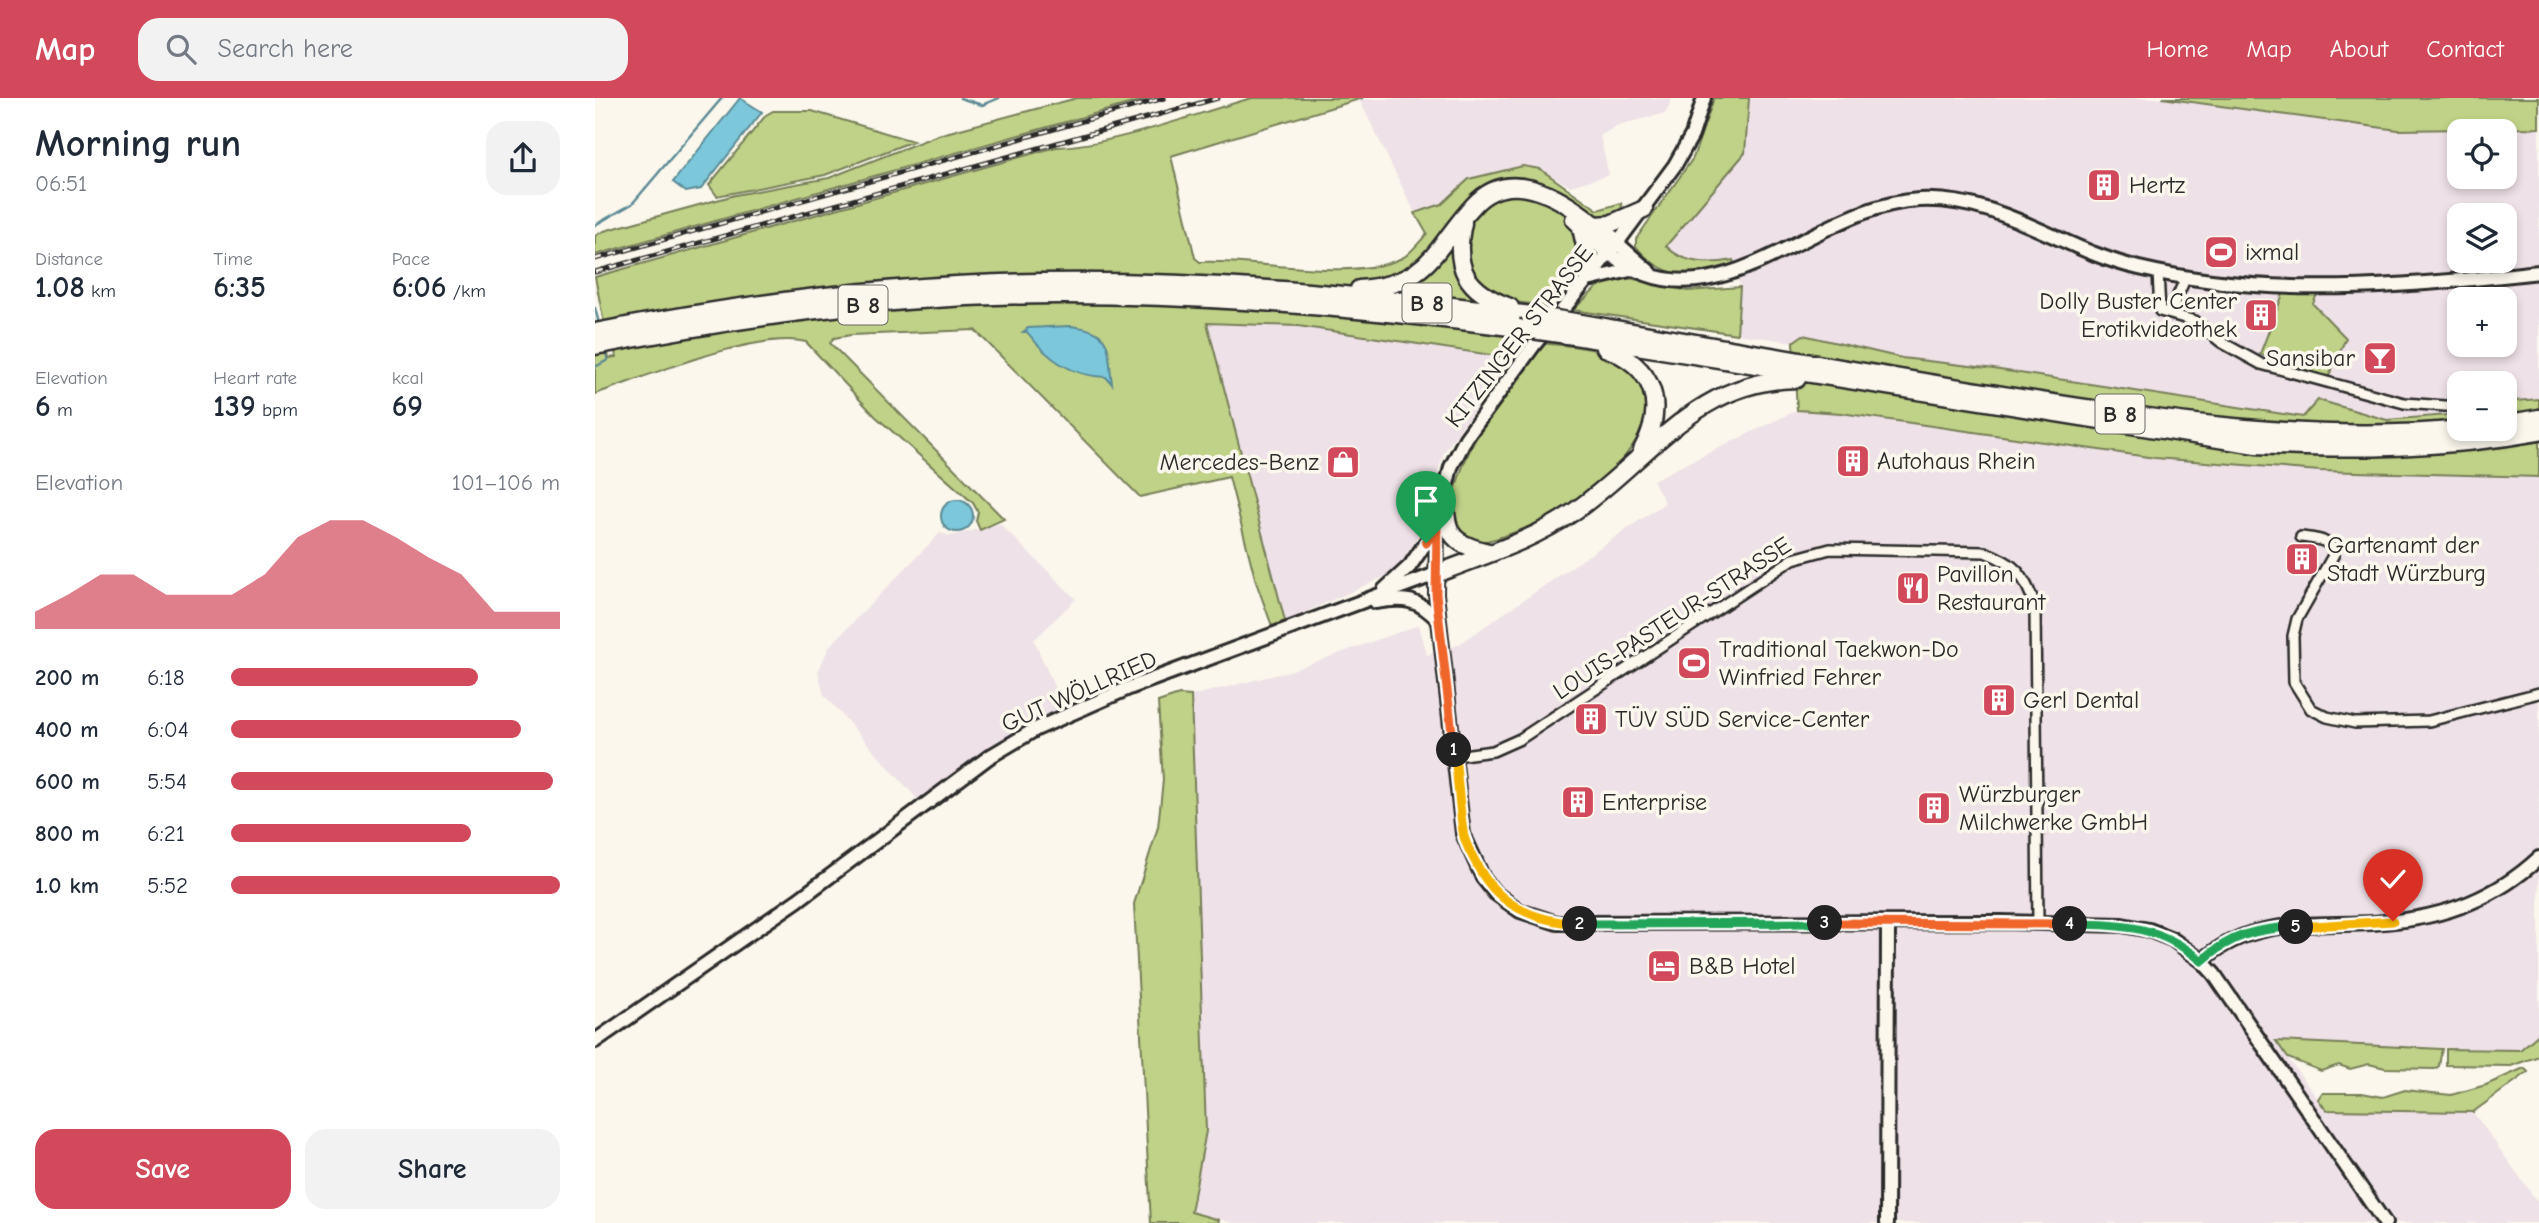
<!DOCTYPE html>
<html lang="en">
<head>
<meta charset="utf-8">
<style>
	:root { --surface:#fff; --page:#f2f2f3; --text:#1f2937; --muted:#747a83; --accent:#d1495b }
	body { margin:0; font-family:"Comic Neue",sans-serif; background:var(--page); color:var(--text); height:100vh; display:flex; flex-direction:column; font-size:26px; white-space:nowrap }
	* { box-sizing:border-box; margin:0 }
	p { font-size:23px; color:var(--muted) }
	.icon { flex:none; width:38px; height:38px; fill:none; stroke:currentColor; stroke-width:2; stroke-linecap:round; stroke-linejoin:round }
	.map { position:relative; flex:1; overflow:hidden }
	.drawer { display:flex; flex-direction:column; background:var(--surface); width:595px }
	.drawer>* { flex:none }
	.fabs { position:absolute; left:1852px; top:21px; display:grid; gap:14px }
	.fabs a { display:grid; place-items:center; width:70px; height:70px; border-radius:14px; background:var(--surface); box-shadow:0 4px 10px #0003; font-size:35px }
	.pin { position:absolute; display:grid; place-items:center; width:60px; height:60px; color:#fff; margin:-72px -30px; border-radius:50% 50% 50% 0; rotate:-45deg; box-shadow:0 0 7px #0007 }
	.pin .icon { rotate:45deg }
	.km { position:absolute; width:35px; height:35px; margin:-18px; border-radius:50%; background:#222; color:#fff; font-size:19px; line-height:35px; text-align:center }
	.round { display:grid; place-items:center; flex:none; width:74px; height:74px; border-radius:21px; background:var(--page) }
	.overview { display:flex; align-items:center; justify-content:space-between; height:119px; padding:0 35px }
	h1 { font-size:38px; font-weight:600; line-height:52px }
	.figures { display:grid; grid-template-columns:repeat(3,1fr); gap:10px; height:119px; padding:7px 35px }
	.figures div { display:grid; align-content:center }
	.figures b { font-size:30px; font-weight:600 }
	.figures small { font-size:19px; font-weight:400 }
	.figures p { font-size:19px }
	.chart { height:196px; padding:14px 35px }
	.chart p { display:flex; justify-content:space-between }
	.chart svg { width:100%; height:126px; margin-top:7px; fill:var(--accent); opacity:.7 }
	.cta { display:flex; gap:14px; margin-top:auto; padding:14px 35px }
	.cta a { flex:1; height:80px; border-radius:21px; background:var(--accent); color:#fff; font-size:28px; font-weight:600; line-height:80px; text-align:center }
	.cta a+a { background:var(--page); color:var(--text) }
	ul { padding:0 35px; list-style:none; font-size:23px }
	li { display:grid; grid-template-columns:112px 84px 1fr; align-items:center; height:52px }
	li i { height:18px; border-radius:9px; background:var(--accent) }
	header { display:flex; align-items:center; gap:42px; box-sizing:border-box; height:98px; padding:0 35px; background:var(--accent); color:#fff }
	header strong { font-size:33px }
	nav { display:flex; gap:38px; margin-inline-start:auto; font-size:24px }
	.search { width:490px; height:63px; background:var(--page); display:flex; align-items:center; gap:18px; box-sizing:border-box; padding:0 24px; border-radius:21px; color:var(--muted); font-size:26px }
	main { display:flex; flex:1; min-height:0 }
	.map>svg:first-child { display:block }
</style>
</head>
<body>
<header>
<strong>Map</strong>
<div class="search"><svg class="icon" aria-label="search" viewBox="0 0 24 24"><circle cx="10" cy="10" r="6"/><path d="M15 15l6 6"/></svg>Search here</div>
<nav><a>Home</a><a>Map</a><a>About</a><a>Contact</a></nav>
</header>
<main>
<section class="drawer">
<div class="overview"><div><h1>Morning run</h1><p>06:51</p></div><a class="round"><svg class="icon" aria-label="share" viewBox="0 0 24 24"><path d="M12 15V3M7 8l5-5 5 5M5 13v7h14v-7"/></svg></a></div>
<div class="figures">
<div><p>Distance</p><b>1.08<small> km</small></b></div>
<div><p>Time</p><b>6:35</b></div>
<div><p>Pace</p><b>6:06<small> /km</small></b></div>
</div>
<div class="figures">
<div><p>Elevation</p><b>6<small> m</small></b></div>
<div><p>Heart rate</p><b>139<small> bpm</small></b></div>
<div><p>kcal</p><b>69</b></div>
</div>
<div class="chart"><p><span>Elevation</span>101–106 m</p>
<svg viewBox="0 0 160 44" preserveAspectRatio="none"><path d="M0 44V38L10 32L20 25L30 25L40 32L50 32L60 32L70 25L80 12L90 6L100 6L110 12L120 19L130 25L140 38L150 38L160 38V44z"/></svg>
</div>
<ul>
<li><b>200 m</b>6:18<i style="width:75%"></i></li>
<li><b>400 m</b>6:04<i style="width:88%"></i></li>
<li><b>600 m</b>5:54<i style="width:98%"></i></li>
<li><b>800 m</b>6:21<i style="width:73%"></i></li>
<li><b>1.0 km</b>5:52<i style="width:100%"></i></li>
</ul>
<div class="cta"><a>Save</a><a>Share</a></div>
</section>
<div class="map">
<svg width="1944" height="1125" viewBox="0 0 1944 1125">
	<rect width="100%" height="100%" fill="#fbf7ec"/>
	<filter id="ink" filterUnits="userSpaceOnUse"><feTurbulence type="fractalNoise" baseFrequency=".0143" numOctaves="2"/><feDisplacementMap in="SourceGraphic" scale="14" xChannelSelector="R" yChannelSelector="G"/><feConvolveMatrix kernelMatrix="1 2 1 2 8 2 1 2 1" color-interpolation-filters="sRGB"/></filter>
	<g filter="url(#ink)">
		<!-- built -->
		<path fill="#eee1e7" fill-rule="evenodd" d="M1077,0L1071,15L1023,27L1005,38L1014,77L975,88L945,71L928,68L875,81L847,105L820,115L764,1Z
			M1154,0H1567L1803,32L1944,30V301L1909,304V285H1864V316L1792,322L1723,302L1708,319L1392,270L1307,260L1208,237L1198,244L1142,236L1145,189L1138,163L1117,166L1089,160L1071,148L1150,55ZM1864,33H1909V79H1864ZM1864,117H1909V163H1864ZM1864,201H1909V247H1864Z
			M611,225L703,228L916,260L849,354L824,435L807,465L796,476L690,523Z
			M1202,312L1246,315L1560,360L1725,373L1944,379V936L1925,952L1681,944L1731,1012L1878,1014L1944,1106V1125H638L597,1113L611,1033L596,598L692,574L824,527L832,557L863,547L1070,405L1058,382Z
			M405,426L481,501L439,542L468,609L413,638L325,704L229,597L223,574L234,549L345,435L355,438Z"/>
		<!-- green -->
		<path fill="#c0d287" stroke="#767e59" stroke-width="2" d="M482,0H555L0,157V138L9,133L140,97L234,80L343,37Z
			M657,0H768L576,58L600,160L605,164C663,161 759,185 809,159C817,154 825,143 832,136L820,115L847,106L874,81L928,68L945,71L1003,112L1026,105L1027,112L1001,122L912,84L815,176L765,189L597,179L9,225L0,179L461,49C520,47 599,16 657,0Z
			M1119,0H1154L1150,55L1071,148C1089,166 1114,167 1138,162L1141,173C1102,181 1066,182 1041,148V141L1098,60Z
			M1567,0H1944V30L1803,32Z
			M178,13H217L318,43L230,77L122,98L114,87L171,17Z
			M927,93L962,107L984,135L986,162L983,172L955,208L919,204L892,195L870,165C875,115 876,107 927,93Z
			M864,129L863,160L900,209L792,191Z
			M1025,178L1093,193L1145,189L1142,236L978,212L1009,183Z
			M1688,196H1722L1718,206L1751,240L1733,280L1665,256Z
			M439,203H592L688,208L912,237L929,242L916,260L703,228L612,225L690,523L677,528L661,484L634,379L545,399L380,232L256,237L239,240L235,245L409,421L385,432L381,423L383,414L378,405L280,318L211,244C161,232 51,279 0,296V257L13,254L14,260L21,259L20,253L31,250V247C166,221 301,207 439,203Z
			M1208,237L1307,260L1392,270L1708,319L1723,302L1792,322L1864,316V331H1909V304L1944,301V379L1725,373L1560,360L1246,315L1202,312L1198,244Z
			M946,245C988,250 1005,247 1043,272L1056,314C1029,375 984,409 923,433C907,439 887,447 870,443L855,422C861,354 906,298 946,245Z
			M584,597L596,598L611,1033L596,1114L624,1122L623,1125H556L539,806L563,729L568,682L563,604Z
			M1944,936V958L1916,968L1851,967V951L1925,952Z
			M1681,943L1847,951L1844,968L1840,971L1790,970L1774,966L1755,971L1744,967L1726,973L1693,960Z
			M1929,970L1933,974L1878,1014L1731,1012L1723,1001L1727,995H1767L1788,999L1810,992L1856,997L1891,987Z"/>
		<!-- water -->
		<path fill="#7bc7da" stroke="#5b8994" stroke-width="2" d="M145,0L167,14L106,91L91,94L78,84Z
			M475,228C520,232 512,251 517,286L511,279C476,278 453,261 432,234H428L433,230Z
			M346 418a16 16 0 1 1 32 0a16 16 0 1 1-32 0Z"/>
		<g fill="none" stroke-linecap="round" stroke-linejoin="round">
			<!-- stream -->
			<path stroke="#5b8994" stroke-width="2.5" d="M365,0L387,7L404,0
				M0,127L37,106L127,0
				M0,210L4,226
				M0,269L13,262L10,253"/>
			<!-- street casing -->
			<g stroke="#2b2b2b" stroke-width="14">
				<path id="street" d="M1563,174L1565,213L1600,223L1626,244L1666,266L1809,305L1864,309
					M1575,215L1591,179
					M1706,439C1720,441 1735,440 1739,456L1702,521L1698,538L1699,584L1716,611L1732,619L1760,625L1834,623L1944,595
					M860,658L898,653L925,641L1198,461L1235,451L1390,454C1421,466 1429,476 1440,508L1443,825"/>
			</g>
			<!-- secondary casing -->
			<g stroke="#2b2b2b" stroke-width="18">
				<path id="secondary" d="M1109,0L1097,37L1080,67L1022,145L939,247L871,340L856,369L842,428L841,496L868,736L888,780L900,795L925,813L962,825L1406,824L1527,827L1554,832L1577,841L1607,863L1619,876L1790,1125
					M1022,145L1056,175
					M1014,155C1119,239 1217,107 1324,102C1406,98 1468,153 1544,170C1674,201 1813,189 1944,174
					M993,182L1035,172
					M789,492L815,468L840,431
					M781,504C810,499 824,501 844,523
					M1607,863C1659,816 1725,830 1790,824C1848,820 1901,800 1944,760
					M0,943L203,802L394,659L441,631L534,590L841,476
					M1292,1125L1293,826"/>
			</g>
			<!-- highway casing -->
			<g stroke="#2b2b2b" stroke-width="21">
				<path id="highway" d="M979,121L1014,155
					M868,125C858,170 871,193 915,209
					M1001,127L1015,126L1049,111
					M986,130L997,177
					M764,191C836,186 838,151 879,107C922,60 987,114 1022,145
					M986,225C1129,250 1271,275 1414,298C1565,322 1714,346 1867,331
					M0,234C147,205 296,186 446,184C611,181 774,198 937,217
					M979,238L1661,347C1756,352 1850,351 1944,334
					M0,248C131,222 266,202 400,198C575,193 749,208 923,230
					M1010,250C1059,268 1072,307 1047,352
					M1909,326L1944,320
					M850,394C851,433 853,446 894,454
					M841,476C886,458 937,443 977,415C1053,363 1099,282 1202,281"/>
			</g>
			<!-- street -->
			<use href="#street" stroke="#fbf7ec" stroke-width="9"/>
			<!-- secondary -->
			<use href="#secondary" stroke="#fbf7ec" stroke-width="12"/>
			<!-- highway -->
			<use href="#highway" stroke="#fbf7ec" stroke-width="16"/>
			<!-- rail casing -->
			<g stroke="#2b2b2b" stroke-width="5">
				<path id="rail" d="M0,161L569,0
					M0,174L623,0"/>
			</g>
			<!-- rail -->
			<use href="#rail" stroke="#fbf7ec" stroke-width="2.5" stroke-dasharray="8" stroke-linecap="butt"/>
			<!-- highway-bridge casing -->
			<g stroke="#2b2b2b" stroke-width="21" stroke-linecap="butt">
				<path id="highway-bridge" d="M937,217L986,225
					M923,230L979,238"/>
			</g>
			<!-- highway-bridge -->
			<use href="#highway-bridge" stroke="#fbf7ec" stroke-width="16"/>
		</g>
	</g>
	<g fill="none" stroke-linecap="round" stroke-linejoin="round" filter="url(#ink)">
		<!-- split-1 casing -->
		<g stroke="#fff" stroke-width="14">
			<path id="split-1" d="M831,445L842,428L841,496L859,652"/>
		</g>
		<!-- split-2 casing -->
		<g stroke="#fff" stroke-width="14">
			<path id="split-2" d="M859,652C863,679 864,706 868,733C869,744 875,754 880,763C901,807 938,823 985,826"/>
		</g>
		<!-- split-3 casing -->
		<g stroke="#fff" stroke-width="14">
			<path id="split-3" d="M985,826L1230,825"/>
		</g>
		<!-- split-4 casing -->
		<g stroke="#fff" stroke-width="14">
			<path id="split-4" d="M1230,825L1475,826"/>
		</g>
		<!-- split-5 casing -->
		<g stroke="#fff" stroke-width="14">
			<path id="split-5" d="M1475,826C1529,827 1564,827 1607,863C1635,837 1663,830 1701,829"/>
		</g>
		<!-- split-6 casing -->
		<g stroke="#fff" stroke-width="14">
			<path id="split-6" d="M1701,829L1798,823"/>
		</g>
		<!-- split-1 -->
		<use href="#split-1" stroke="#f0652b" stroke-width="9"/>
		<!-- split-2 -->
		<use href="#split-2" stroke="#f5b400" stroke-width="9"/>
		<!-- split-3 -->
		<use href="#split-3" stroke="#22a559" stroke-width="9"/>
		<!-- split-4 -->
		<use href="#split-4" stroke="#f0652b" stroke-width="9"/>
		<!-- split-5 -->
		<use href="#split-5" stroke="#22a559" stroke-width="9"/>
		<!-- split-6 -->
		<use href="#split-6" stroke="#f5b400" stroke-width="9"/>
	</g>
	<!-- icons -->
	<defs>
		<g id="building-square" transform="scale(1.75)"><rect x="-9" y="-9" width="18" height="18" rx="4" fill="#d1495b" stroke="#fbf7ec"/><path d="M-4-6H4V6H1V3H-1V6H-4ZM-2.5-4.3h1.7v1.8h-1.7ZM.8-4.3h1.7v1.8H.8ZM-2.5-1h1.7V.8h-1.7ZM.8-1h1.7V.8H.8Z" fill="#fff"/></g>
		<g id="stadium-square" transform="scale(1.75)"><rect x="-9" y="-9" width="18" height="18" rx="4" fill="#d1495b" stroke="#fbf7ec"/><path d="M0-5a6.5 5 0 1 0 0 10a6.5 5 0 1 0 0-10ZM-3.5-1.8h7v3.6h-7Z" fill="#fff"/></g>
		<g id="bar-square" transform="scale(1.75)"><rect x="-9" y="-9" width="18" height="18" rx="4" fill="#d1495b" stroke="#fbf7ec"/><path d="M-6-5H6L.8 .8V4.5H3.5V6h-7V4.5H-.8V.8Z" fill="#fff"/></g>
		<g id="shop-square" transform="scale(1.75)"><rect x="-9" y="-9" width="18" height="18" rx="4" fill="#d1495b" stroke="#fbf7ec"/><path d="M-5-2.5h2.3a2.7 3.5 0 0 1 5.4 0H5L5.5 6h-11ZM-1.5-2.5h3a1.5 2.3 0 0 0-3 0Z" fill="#fff"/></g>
		<g id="restaurant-square" transform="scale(1.75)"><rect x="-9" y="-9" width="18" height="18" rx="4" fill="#d1495b" stroke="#fbf7ec"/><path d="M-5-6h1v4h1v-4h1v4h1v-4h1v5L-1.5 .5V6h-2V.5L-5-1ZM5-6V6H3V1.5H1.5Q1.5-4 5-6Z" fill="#fff"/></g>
		<g id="hotel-square" transform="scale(1.75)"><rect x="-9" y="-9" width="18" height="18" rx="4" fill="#d1495b" stroke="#fbf7ec"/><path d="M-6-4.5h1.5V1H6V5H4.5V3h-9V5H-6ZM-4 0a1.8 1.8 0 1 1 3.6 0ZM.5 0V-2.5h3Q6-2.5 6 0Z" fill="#fff"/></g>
	</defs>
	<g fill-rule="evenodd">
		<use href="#building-square" x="1509" y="87"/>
		<use href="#stadium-square" x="1626" y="154"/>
		<use href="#building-square" x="1666" y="217"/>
		<use href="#bar-square" x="1785" y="260"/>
		<use href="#building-square" x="1258" y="363"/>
		<use href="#shop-square" x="748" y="364"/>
		<use href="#building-square" x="1707" y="461"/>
		<use href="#restaurant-square" x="1318" y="490"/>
		<use href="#stadium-square" x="1099" y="565"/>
		<use href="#building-square" x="1404" y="602"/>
		<use href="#building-square" x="996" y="621"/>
		<use href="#building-square" x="983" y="704"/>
		<use href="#building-square" x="1339" y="710"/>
		<use href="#hotel-square" x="1069" y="868"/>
	</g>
	<g text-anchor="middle" stroke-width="7" stroke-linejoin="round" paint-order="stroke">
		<!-- shield labels -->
		<g fill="#fbf7ec" stroke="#696865" stroke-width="2">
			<rect x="807.5" y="185.5" width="49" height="39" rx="5"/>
			<rect x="243.5" y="187.5" width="49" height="39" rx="5"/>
			<rect x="1500.5" y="296.5" width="49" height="39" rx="5"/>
		</g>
		<g font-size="23" font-weight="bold" fill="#2b2b2b">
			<text x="832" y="213">B 8</text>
			<text x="268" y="215">B 8</text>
			<text x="1525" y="324">B 8</text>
		</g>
		<!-- poi labels -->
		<g font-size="24" fill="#2b2b2b" stroke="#fbf7ec" text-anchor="start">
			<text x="1534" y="95">Hertz</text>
			<text x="1650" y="162">ixmal</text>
			<text x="1642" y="211" text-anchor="end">Dolly Buster Center<tspan x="1642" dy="28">Erotikvideothek</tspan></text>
			<text x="1760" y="268" text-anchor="end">Sansibar</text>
			<text x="1282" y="371">Autohaus Rhein</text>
			<text x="724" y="372" text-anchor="end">Mercedes-Benz</text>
			<text x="1732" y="455">Gartenamt der<tspan x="1732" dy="28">Stadt Würzburg</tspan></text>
			<text x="1342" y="484">Pavillon<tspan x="1342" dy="28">Restaurant</tspan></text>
			<text x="1124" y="559">Traditional Taekwon-Do<tspan x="1124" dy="28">Winfried Fehrer</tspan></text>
			<text x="1428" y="610">Gerl Dental</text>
			<text x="1020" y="629">TÜV SÜD Service-Center</text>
			<text x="1364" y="704">Würzburger<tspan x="1364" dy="28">Milchwerke GmbH</tspan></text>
			<text x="1007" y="712">Enterprise</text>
			<text x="1094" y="876">B&amp;B Hotel</text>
		</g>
		<!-- street labels -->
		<g font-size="24" fill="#2b2b2b" stroke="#fbf7ec">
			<text transform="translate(924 238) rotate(-52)" y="8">KITZINGER STRASSE</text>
			<text transform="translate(1077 520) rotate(-33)" y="8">LOUIS-PASTEUR-STRASSE</text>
			<text transform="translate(484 593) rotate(-24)" y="8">GUT WÖLLRIED</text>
		</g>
	</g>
</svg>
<div class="fabs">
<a><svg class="icon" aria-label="locate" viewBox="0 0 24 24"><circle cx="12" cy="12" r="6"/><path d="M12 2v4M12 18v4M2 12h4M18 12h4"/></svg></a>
<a><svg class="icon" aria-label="layers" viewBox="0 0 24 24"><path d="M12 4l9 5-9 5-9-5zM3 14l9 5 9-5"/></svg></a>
<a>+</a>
<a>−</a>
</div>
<div class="pin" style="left:831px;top:445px;background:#1e9e55"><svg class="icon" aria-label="arrive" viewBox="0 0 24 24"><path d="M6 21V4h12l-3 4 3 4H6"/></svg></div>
<div class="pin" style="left:1798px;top:823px;background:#d93025"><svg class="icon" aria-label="check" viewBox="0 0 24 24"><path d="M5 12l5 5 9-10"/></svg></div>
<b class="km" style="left:859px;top:652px">1</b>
<b class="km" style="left:985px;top:826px">2</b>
<b class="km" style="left:1230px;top:825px">3</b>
<b class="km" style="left:1475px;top:826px">4</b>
<b class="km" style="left:1701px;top:829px">5</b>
</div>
</main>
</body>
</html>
